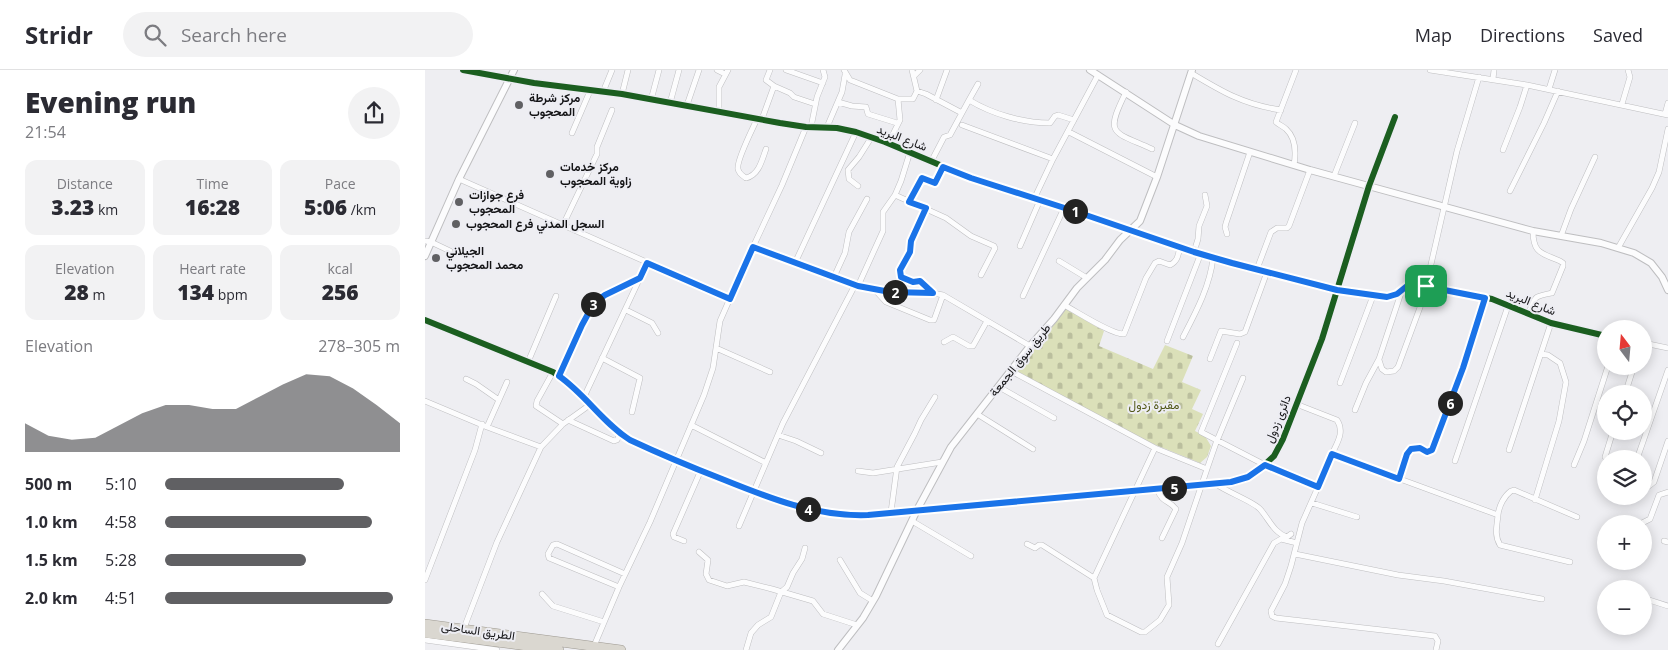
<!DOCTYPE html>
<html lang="en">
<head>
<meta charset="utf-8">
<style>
	:root { --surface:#fff; --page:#f2f2f3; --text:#2b2b33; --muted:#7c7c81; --line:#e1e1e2; --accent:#606063 }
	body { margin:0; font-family:"Open Sans",Vazirmatn,sans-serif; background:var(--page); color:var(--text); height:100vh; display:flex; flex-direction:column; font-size:19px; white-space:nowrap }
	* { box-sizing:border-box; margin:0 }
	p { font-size:16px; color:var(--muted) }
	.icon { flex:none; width:28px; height:28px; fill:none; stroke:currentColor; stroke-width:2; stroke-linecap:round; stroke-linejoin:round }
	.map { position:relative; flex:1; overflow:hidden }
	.sheet { display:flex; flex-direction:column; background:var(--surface); width:425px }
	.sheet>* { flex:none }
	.needle { width:32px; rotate:344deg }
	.fabs { position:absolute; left:1172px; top:250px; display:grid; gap:10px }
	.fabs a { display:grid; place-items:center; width:55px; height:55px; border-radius:50%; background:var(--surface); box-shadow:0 2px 12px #0003; font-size:25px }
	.pin { position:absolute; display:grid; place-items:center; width:42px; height:42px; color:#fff; margin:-21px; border-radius:10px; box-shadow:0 2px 8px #0006 }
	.km { position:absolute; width:25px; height:25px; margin:-12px; border-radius:50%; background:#222; color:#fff; font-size:14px; line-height:25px; text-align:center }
	.round { display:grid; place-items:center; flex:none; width:52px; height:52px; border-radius:26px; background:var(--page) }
	.headline { display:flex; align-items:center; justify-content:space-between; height:85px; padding:0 25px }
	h1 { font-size:28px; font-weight:800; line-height:38px }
	.metrics { display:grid; grid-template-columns:repeat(3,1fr); gap:8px; height:85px; padding:5px 25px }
	.metrics div { display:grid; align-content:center; border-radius:12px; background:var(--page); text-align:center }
	.metrics b { font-size:21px; font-weight:800 }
	.metrics small { font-size:14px; font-weight:400 }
	.metrics p { font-size:14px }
	.chart { height:140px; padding:10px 25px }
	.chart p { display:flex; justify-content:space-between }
	.chart svg { width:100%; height:90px; margin-top:5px; fill:var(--accent); opacity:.7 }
	ul { padding:0 25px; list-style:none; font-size:16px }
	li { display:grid; grid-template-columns:80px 60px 1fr; align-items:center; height:38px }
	li i { height:12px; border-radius:6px; background:var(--accent) }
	header { display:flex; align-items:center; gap:30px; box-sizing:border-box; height:70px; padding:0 25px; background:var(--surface); border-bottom:1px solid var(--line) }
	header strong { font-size:24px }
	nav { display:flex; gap:28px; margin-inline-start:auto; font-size:18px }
	.search { width:350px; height:45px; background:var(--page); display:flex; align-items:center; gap:12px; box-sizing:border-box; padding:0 18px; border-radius:28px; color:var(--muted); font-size:19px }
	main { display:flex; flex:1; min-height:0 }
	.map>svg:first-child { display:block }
</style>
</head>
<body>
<header>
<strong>Stridr</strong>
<div class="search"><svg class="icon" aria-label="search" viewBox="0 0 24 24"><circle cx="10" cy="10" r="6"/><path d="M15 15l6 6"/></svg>Search here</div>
<nav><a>Map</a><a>Directions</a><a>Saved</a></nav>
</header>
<main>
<section class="sheet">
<div class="headline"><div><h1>Evening run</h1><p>21:54</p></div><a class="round"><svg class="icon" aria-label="share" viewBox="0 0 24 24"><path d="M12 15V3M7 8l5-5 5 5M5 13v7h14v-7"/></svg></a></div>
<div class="metrics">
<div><p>Distance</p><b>3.23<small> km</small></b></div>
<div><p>Time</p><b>16:28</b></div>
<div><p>Pace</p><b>5:06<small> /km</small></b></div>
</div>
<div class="metrics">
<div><p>Elevation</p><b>28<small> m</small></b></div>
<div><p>Heart rate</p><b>134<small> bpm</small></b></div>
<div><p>kcal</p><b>256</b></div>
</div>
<div class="chart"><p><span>Elevation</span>278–305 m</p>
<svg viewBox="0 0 160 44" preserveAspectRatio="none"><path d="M0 44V30L10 36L20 38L30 37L40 31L50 25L60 21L70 21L80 23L90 23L100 17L110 11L120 6L130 7L140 13L150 21L160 30V44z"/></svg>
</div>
<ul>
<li><b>500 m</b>5:10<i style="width:76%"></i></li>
<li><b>1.0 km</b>4:58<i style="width:88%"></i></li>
<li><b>1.5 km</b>5:28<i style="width:60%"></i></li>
<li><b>2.0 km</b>4:51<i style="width:97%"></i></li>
</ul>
</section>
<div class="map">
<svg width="1243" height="580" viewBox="0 0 1243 580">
	<defs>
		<pattern id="cemetery-stones" width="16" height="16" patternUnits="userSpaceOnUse" patternTransform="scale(1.25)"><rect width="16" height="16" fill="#dbe0b9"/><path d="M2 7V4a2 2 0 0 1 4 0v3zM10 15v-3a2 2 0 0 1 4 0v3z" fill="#bbbf9e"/></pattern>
	</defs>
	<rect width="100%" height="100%" fill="#eeeef2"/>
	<!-- cemetery -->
	<path fill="url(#cemetery-stones)" d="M641,239L679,261L674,276L728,299L740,275L768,286L757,312L776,320L767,339L778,344L770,361L780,366L786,376L782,387L775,393L721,371L592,302Z"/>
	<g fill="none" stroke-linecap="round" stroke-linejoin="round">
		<!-- minor casing -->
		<g stroke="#bebec0" stroke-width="6">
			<path id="minor" d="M38,0L109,13L197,24L355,53L381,57L412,58L431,62L460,72L546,108L807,193L913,219L944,225L962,227L972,224L985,215L1001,216L1067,229L1126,253L1181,266
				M292,0L300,4
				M361,0L398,13
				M419,0L425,10L473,29
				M487,0L492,21
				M1005,0L1102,15L1243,45
				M766,3C796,21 819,35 856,40
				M489,6L495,0
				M1068,9L1069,0
				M349,16L365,23L369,27L390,34
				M1124,19L1130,0
				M178,22L187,0
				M701,22C679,66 688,61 727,79
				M197,24L203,0
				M226,30L234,0
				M511,30L522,0
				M544,30L553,14
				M413,32L427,36L441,37L443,44L472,53
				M245,33L254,0
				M1197,34L1205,7L1203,0
				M262,35L274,0
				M294,42V17L303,0
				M1240,44L1243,33
				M332,49C328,58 311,91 313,99C314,104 318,106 321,108C334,105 337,90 341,79
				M337,49L349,16L341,10L345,0
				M537,55L628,89
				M386,57L392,27L400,7L398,0
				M402,57L417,22L420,5
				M644,62L732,107
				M147,63L165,21
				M463,74L475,50L473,29H488L492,21L501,24L537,43
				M1078,80L1095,37L1102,15
				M506,92L519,67L525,65L544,30C567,44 598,53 625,53L630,46L633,45L649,50
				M869,95C871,83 871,68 861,59C858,56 854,55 851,52L871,0
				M909,106L930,53
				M34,109L305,229
				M433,116L424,109L423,100L434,87L446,68
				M1085,121L1119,53L1133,21
				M470,125L521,148L546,166L569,176L570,178L556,205
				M609,129L628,89L673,5
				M484,132L497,108L510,113L518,97
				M501,138L486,171L485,182L476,199L475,206L488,212L495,211L508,223
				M138,155L172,84V77L187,40
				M802,164L800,157L801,153L825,82
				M1136,166L1146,139L1170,87
				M0,171L6,172L25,181
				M595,176L615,130
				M328,177L433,216L465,222L508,223L518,225L605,276
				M1193,178L1227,118L1234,102L1243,59
				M769,182L773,169L774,156L782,136L780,125
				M634,191L662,208
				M370,193L431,62
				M832,199L846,162L852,158H862L864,156L885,100
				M409,207L420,183L424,162L442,129
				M433,216L458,161V142L470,125L476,111L485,82
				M1001,216L1032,81L1054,7
				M450,220L461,232L505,250H509L518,225
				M598,226L639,138
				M639,235C651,241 687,265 699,264L721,208L730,193L734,191L745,195C753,191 753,185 755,177
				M201,240L227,253L233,263
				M1103,245C1111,226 1107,227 1127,223L1138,196V193L1135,191C1117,183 1108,184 1108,161
				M0,250L128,302L147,315L193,362L205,370C235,384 266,396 297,409C344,428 391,447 443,445L806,412L823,407L835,399L849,386L858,369L897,269L944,116L970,47
				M758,267C771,242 785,216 788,188
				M742,271L776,183
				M519,272L528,267L544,276H548L562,251
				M812,273L776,362L840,395L893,417L877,453L866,496L860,514L846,541L847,546L851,548L1010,566L1013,571L1011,580
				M1219,273L1243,278
				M291,278L345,302
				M177,288L215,308L207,342
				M785,289L796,261L815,264L820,262L842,202
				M954,290L957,299L961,302L969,301L973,297L997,232
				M103,292L131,226
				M586,301L730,378L782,399L757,473L742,507L744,535L735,550L720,562H716L682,545L672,520L669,508L730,378
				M128,302L112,331L111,336L138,354
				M134,306C143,286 158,242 173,229C185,220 202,214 215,208
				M41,309L51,314L74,330
				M915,313L948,226
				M574,317L629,348
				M1200,324L1209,296
				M159,327L222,193
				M0,331L62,357L116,377
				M871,334L912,350C920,362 912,373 907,384
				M930,340L941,313L954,289L977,220
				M552,344L608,379
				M143,350L189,371L192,370L195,364
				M266,355L341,393
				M62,357L82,312
				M353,365L371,371L396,383
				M1084,380L1126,253
				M1180,387L1188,361
				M1212,389L1243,300
				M1030,391L1083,236
				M1149,395L1159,371L1183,296
				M782,399L791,373L818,308
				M433,401L448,403L517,392
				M974,409L982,384L985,379L995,378L1002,382L1007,380L1038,298L1060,227
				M791,414C802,422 829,432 835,439C844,449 848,462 862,467L866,464
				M1219,416H1224L1229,412L1243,371
				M893,417L907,384L1073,445C1072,456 1069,465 1075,475L1145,492
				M732,419C738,434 743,429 751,439L737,468
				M1110,430L1134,351L1141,312L1135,293L1123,285L1116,284
				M887,433L932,447
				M466,442L472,397L490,363L496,350L510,327
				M1073,445C1074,436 1079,426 1086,421L1089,420L1152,447
				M487,451L546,486
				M1215,454L1225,449L1234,425L1243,422
				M314,456L358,353L430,215
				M259,471L249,467L248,464L276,400
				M1239,471L1243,472
				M602,474L610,478L614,475H617L669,508
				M274,482L283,490L281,504L284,510L302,516L319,512L347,519L388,531L398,544L432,555
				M870,484L973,505L1019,511L1117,529
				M415,490L435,523L448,531
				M0,510L50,380L57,354
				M194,517L124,488L123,484L128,475L132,474L200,504
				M117,524L128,536L179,552
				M1221,529L1243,536
				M39,558L72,472L116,377L138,354L166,334
				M0,570L72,580
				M793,574L849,473L856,469L872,473
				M169,576L194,517L225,452L279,325L288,298L295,251L321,192L357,115L381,57
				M321,580L326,563L333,555L346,547L356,522L362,517L368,503L377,489L380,478"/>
		</g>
		<!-- tertiary casing -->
		<g stroke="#bebec0" stroke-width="8">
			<path id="tertiary" d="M665,0L750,55L774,66L885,100L1108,161L1176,173L1209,183L1226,193L1237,207L1243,220
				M0,186L34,109L89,0
				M413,580L438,548L451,526L492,440L526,377L605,276L629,249L652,218L680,190L695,170L715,151L732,107L767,0"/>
		</g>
		<!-- trunk casing -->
		<g stroke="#9d9991" stroke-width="10">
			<path id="trunk" d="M0,554L196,580
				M0,563L134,580"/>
		</g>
		<!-- minor -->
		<use href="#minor" stroke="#fcfcfd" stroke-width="5"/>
		<!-- tertiary -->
		<use href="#tertiary" stroke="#fcfcfd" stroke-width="6"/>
		<!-- trunk -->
		<use href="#trunk" stroke="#dad7d0" stroke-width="9"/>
		<!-- cycleway casing -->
		<g stroke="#ededf3" stroke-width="9">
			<path id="cycleway" d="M38,0L109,13L197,24L355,53L381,57L412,58L431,62L460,72L546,108L807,193L913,219L944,225L962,227L972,224L985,215L1001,216L1067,229L1126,253L1181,266
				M0,250L128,302L147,315L193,362L205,370C235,384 266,396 297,409C344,428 391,447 443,445L806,412L823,407L835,399L849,386L858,369L897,269L944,116L970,47"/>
		</g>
		<!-- cycleway -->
		<use href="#cycleway" stroke="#1b5e20" stroke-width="6"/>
	</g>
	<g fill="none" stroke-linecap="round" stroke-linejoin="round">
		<!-- route casing -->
		<g stroke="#fff" stroke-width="10">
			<path id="route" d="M518,97L546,108L652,142L769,182L807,193L912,220L962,227L972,224L982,216L994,215L1060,228L1038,298L1007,380L1002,382L995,378L986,379L982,384L974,409L907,384L893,417L840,395L823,407L806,412L443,445C391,447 344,428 297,409C266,397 235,384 205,370C178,353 161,325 134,306L157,255L169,233L180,225L215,208L222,193L305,229L328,177L433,216L465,222L508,223L495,211L488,212L476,207L475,200L485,182L486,171L501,138L484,132L497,108L510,113Z"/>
		</g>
		<!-- route -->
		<use href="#route" stroke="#1a73e8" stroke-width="6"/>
	</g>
	<!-- markers -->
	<g fill="#606063" stroke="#ededf3" stroke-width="2">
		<circle cx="94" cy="35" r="5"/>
		<circle cx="125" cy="104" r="5"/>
		<circle cx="34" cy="132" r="5"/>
		<circle cx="31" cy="154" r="5"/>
		<circle cx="11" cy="188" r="5"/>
	</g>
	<g text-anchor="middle" stroke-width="4" stroke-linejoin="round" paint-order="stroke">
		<!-- poi labels -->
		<g font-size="12" font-weight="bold" fill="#141416" stroke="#ededf3" text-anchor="start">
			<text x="104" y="32">مركز شرطة<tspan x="104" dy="14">المحجوب</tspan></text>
			<text x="135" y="101">مركز خدمات<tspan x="135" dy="14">زاوية المحجوب</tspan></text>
			<text x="44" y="129">فرع جوازات<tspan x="44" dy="14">المحجوب</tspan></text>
			<text x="41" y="158">السجل المدني فرع المحجوب</text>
			<text x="21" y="185">الجيلاني<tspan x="21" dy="14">محمد المحجوب</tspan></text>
		</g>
		<!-- street labels -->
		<g font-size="12" fill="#141416" stroke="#ededf3">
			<text transform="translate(477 68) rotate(21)" y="4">شارع البريد</text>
			<text transform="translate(1106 232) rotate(22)" y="4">شارع البريد</text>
			<text transform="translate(595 290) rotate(-51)" y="4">طريق سوق الجمعة</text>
			<text transform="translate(853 349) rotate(-68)" y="4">دائرى زدول</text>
			<text transform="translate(53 561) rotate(8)" y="4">الطريق الساحلى</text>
		</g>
		<!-- park labels -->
		<g font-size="12" fill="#525818" stroke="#ededf3">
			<text x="729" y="339">مقبرة زدول</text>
		</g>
	</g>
</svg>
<div class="fabs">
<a><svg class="needle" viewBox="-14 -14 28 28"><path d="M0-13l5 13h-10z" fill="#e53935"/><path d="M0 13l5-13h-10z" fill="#7c7c81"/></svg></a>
<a><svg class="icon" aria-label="locate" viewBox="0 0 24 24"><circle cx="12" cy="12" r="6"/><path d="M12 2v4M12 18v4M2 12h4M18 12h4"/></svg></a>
<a><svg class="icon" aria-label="layers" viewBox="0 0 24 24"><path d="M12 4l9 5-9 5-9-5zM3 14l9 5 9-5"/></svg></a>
<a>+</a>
<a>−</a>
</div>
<div class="pin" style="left:1001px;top:216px;background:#1e9e55"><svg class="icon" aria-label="arrive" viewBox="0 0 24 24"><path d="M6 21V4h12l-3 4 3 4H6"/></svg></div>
<b class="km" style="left:650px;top:141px">1</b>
<b class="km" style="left:470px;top:222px">2</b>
<b class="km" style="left:168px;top:234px">3</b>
<b class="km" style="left:383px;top:439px">4</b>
<b class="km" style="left:749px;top:418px">5</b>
<b class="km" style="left:1025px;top:333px">6</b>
</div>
</main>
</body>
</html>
